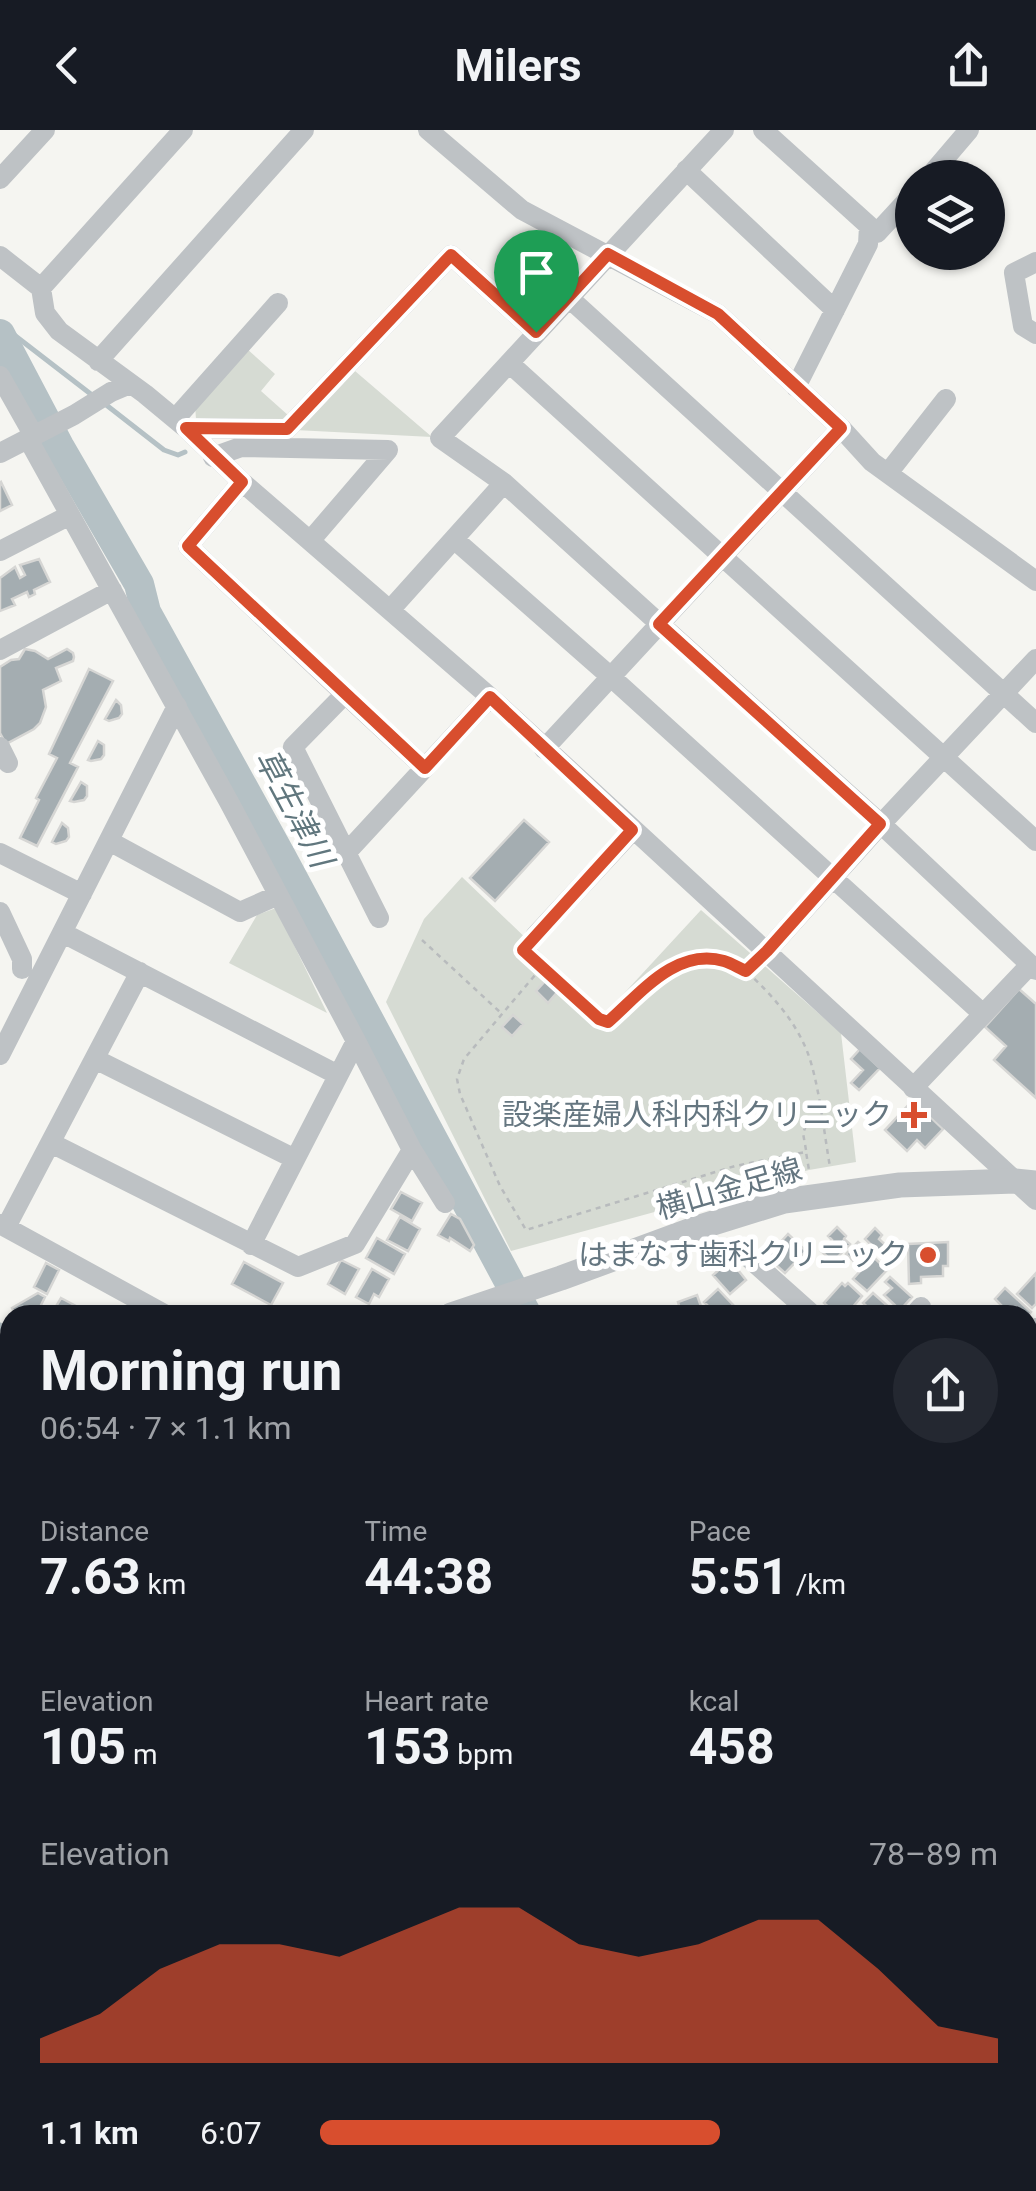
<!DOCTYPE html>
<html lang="en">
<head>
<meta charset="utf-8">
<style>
	:root { --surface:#171b24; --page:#242831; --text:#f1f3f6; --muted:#9ea1a6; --accent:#d84e2e }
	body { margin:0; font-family:Roboto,"Noto Sans JP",sans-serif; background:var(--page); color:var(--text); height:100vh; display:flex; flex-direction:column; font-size:38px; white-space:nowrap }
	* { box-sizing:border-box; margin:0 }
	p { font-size:32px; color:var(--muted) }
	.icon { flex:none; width:55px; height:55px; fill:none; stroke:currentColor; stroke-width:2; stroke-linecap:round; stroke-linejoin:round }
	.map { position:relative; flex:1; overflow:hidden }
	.details { position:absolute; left:0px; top:1175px; width:1038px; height:888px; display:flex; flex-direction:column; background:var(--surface); border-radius:30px 30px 0 0; box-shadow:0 2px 8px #0004 }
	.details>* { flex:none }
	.buttons { position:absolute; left:895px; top:30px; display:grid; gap:20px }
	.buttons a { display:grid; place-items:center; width:110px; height:110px; border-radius:50%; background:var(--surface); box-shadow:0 2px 8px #0004; font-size:50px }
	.pin { position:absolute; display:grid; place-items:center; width:85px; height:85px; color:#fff; margin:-102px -42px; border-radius:50% 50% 50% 0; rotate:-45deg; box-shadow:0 0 10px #0007 }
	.pin .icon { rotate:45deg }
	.round { display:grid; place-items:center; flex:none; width:105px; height:105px; border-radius:52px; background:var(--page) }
	.overview { display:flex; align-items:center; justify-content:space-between; height:170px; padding:0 40px }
	h1 { font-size:55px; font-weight:700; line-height:75px }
	.stats { display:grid; grid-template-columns:repeat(3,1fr); gap:15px; height:170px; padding:10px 40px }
	.stats div { display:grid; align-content:center }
	.stats b { font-size:50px; font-weight:700 }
	.stats small { font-size:28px; font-weight:400 }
	.stats p { font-size:28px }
	.chart { height:280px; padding:20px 40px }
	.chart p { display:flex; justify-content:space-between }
	.chart svg { width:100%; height:180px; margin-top:10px; fill:var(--accent); opacity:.7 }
	ul { padding:0 40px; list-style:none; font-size:32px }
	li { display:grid; grid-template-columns:160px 120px 1fr; align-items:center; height:75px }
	li i { height:25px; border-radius:12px; background:var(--accent) }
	header { display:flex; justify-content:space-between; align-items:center; height:130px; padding:0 40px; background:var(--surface); font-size:45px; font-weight:700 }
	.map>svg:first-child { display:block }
</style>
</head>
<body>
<header><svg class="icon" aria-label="back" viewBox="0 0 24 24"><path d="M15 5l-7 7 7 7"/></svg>Milers<svg class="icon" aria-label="share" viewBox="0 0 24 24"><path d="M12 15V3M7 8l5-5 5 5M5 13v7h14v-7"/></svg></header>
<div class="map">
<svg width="1036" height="2061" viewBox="0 0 1036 2061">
	<rect width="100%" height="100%" fill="#f5f5f1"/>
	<!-- built -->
	<path fill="#e5e6e5" d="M10,1597V1755L0,1750V1616Z"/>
	<!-- green -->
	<path fill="#d6dbd3" d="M246,218L275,244L261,261L289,286L281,292L196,289L195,275Z
		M355,241L432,307L295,300Z
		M462,747L605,884L701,780L841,903L856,1032L809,1040L511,1121L386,872L424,789Z
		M276,778L327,883L229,833L257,785Z"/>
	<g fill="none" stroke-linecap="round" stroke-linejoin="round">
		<!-- stream -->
		<path stroke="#b5c1c5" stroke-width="5" d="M0,194L92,265
			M105,274L164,320L178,325L185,322
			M0,1195L10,1215
			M421,2052L425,2061"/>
		<!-- river -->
		<path stroke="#b5c1c5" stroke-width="30" d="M0,204L59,316L139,454L146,482L282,728L527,1185
			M1005,2052L1010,2061"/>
	</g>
	<!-- building -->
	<path fill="#a4adb1" stroke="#d6d6d4" stroke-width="2.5" d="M1,352L12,375L0,381V353Z
		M39,429L50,452L34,460L35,464L29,467L27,462L12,469L15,475L0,481V448L15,437L20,448L25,445L20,435Z
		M25,519L35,521L48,529L67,519L73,523L74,527L73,531L56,538L61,551L43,560L46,577L40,593L34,599L6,614L0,603V537L11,530L19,529Z
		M89,539L113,551L70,633L78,637L37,716L20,708L39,670L36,668L57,628L49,624Z
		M116,570L121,575L122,584L119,588L109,591L105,589Z
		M98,611L104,615V625L101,629L91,631L88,630Z
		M81,652L87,656V666L84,670L74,672L70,671Z
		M524,690L549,712L495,771L470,748Z
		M62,693L68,698L69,707L66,711L56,714L52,712Z
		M547,849L559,860L548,873L536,861Z
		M1019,859L1036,874V968L994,930L1006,916L985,897Z
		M513,885L523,894L512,906L502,897Z
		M860,919L880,938L859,960L851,953L863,940L851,929Z
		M913,970L943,999L925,1018L917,1010L907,1021L885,1000Z
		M401,1062L422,1073L412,1091L391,1079Z
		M451,1084L460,1089L474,1115L470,1121L450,1108L449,1111L438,1105Z
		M400,1087L420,1099L408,1121L387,1110Z
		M837,1097L846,1106L844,1109L850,1114L833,1132L821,1121L832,1110L828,1106Z
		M875,1098L882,1105L879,1109L896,1125L890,1133L865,1109Z
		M788,1104L806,1121L785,1143L767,1127Z
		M377,1108L405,1124L394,1144L366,1128Z
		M858,1112L887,1140L867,1161L853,1149L862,1139L846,1124Z
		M948,1112V1136H943V1146L921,1147V1153L909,1154L908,1114Z
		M341,1130L359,1139L345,1164L328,1154Z
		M730,1130L746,1150L730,1164L713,1145Z
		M244,1132L283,1153L271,1175L232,1154Z
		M46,1133L59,1140L47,1164L34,1157Z
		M372,1139L389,1149L379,1167L374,1164L369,1174L356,1167Z
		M1036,1143V1174L1032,1178L1017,1164Z
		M890,1147L912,1167L900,1180L884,1165L892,1158L885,1152Z
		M842,1153L845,1156L848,1153L862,1166L846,1185H837L824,1173Z
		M1005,1158L1031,1182L1028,1186L999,1185L996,1182L1002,1176L995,1169Z
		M718,1159L736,1178L729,1185H717L704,1172Z
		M38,1163L45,1167L36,1185H15L12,1178Z
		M873,1163L891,1179L885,1185H876L863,1173Z
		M697,1165L704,1185H682L678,1172Z
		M61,1168L93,1185H51Z
		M10,1671V1744L0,1738V1689Z"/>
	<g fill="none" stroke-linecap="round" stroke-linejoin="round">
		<!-- path -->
		<path stroke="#b8bbbd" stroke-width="2.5" stroke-dasharray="5 5" stroke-linecap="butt" d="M422,810L501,883
			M528,825L599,889L608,893C640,864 676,817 724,831C731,833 739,838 746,841
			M752,835L746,841C771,864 794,889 807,921C819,952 824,1003 830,1037
			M541,838L464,929L457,949L460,964L500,1056L526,1100L735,1036L806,1022L809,1040
			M806,1020L803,1003L808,991L818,988
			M558,2052L574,2061
			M793,2052L800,2061
			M918,2052L927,2061
			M1017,2052L1022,2061
			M95,2061L100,2052
			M777,2061L781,2052"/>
		<!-- minor -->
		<path stroke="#bec2c5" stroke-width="20" d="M428,0L522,80L718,184L841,298L872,332L1036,451
			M724,0L440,308L504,353L881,694L1036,840
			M763,0L877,103L912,65
			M686,40L835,180
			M928,48L969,0
			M0,49L45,0
			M0,126L41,158L45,183L59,201L145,264L186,298L242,352L490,567L1036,1070
			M1036,132L1014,143L1023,196L1036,204
			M41,158L183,0
			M568,167L1036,593
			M98,231L304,0
			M509,233L1036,711
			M0,246L34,306
			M796,257L868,114L869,96
			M175,289L278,173
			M186,298L287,299L451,125L536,202
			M28,309L229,672L356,911L251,1115
			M0,323L74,285L111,262L130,254
			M213,327L241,317L388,320
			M888,343L946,269
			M242,352L188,416L345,564L293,617L379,788
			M455,410L611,547L983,884
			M310,411L388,320
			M0,421L70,385
			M390,480L504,353
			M0,520L112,460
			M345,564L425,638
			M0,617L8,633
			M544,619L841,298
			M109,711L240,782L278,765
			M347,722L490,567
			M0,723L82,764
			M0,782L22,829V839
			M63,803L338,945
			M535,806L633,700
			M767,821L881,694L1036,529
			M356,911L412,1020
			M0,925L177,576
			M95,929L295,1029
			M913,958L1030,835
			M51,1013L298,1137L355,1114L412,1020L445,1073
			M0,1094L166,1185
			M6,1097L140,842
			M739,1119L813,1185
			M914,1185L921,1177
			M1028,1208L1036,1198
			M0,1235L10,1254
			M1028,1349L1036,1340
			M1028,1375L1036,1383
			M1028,1525L1036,1529
			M1028,1578L1036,1561
			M0,1588L10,1568
			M1028,1631L1036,1635
			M0,1770L10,1775
			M0,1935L10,1915
			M409,2052L414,2061"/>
		<!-- tertiary -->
		<path stroke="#bec2c5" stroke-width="25" d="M451,1185L561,1148L697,1098L784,1071L900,1055L1015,1051L1036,1053
			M0,1376L10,1369"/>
		<!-- primary -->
		<path stroke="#d3d8db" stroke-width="30" d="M0,1509L10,1514
			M0,1537L10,1542
			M836,2052L844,2061
			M870,2052L878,2061"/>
	</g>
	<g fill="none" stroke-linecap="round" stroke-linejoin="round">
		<!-- route casing -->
		<g stroke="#fff" stroke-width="20">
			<path id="route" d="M608,124L718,184L841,298L659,494L880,694L767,821L746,841C739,838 731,833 724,831C676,817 640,864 608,892L599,889L523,820L632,700L490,567L425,638L188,416L242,352L186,298L287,299L451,125L536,202Z"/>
		</g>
		<!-- route -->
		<use href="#route" stroke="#d84e2e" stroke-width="12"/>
	</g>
	<!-- markers -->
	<g fill="#d84e2e" stroke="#fff" stroke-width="4">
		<path d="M909 970h10v10h10v10h-10v10h-10v-10h-10v-10h10z"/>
		<circle cx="928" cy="1125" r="10"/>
	</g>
	<g text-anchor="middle" stroke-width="10" stroke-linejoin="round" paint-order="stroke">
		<!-- poi labels -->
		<g font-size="30" fill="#657680" stroke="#fff" text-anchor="end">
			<text x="892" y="995">設楽産婦人科内科クリニック</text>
			<text x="908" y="1135">はまなす歯科クリニック</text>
		</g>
		<!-- street labels -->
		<g font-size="30" fill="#657680" stroke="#fff">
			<text transform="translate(729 1059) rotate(-16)" y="10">横山金足線</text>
		</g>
		<!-- water labels -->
		<g font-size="32" font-style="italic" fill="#61777e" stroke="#fff">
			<text transform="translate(294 678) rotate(62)" y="11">草生津川</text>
		</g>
	</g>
</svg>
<div class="buttons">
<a><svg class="icon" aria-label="layers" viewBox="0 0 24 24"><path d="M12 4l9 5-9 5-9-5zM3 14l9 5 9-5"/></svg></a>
</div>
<div class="pin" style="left:536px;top:202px;background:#1e9e55"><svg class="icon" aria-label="arrive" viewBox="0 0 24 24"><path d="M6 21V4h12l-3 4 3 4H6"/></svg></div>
<section class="details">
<div class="overview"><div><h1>Morning run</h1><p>06:54 · 7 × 1.1 km</p></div><a class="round"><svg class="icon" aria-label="share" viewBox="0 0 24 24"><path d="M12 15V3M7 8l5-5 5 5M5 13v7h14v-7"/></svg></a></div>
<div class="stats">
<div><p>Distance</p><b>7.63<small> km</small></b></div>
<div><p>Time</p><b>44:38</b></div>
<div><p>Pace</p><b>5:51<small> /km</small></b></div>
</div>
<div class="stats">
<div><p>Elevation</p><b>105<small> m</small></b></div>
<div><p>Heart rate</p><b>153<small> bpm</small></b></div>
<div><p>kcal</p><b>458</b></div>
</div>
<div class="chart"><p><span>Elevation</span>78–89 m</p>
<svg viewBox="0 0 160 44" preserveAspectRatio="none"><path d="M0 44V38L10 32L20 21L30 15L40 15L50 18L60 12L70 6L80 6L90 15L100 18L110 15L120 9L130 9L140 21L150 35L160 38V44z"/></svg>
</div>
<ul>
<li><b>1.1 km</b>6:07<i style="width:59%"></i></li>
</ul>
</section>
</div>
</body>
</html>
